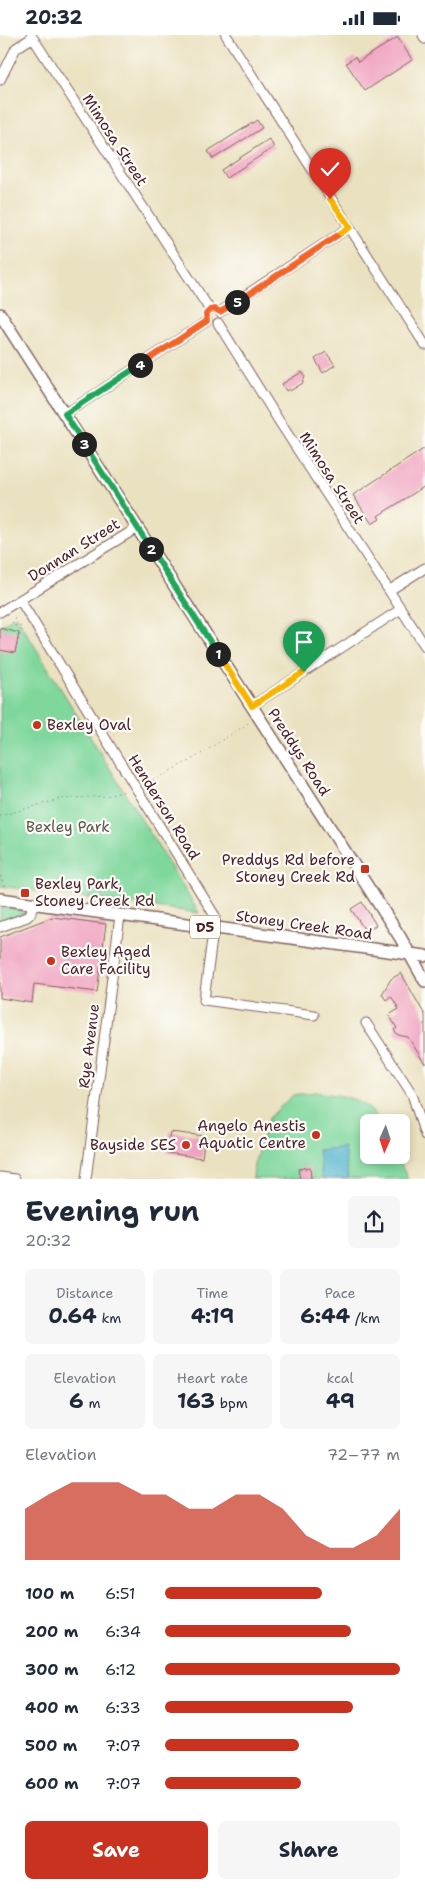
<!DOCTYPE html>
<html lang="en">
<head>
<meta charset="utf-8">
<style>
	:root { --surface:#fff; --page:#f6f6f7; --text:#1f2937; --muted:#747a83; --accent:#c8321e }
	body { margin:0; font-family:"Shantell Sans",sans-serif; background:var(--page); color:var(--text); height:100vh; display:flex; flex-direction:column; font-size:19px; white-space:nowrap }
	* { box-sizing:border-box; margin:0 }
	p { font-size:16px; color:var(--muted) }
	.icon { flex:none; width:28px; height:28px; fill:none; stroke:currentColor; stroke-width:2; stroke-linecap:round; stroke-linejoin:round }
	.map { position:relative; height:1144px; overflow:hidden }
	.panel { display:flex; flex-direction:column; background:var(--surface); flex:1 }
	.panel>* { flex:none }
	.needle { width:32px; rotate:183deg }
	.fabs { position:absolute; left:360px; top:1079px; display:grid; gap:10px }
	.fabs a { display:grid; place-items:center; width:50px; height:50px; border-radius:8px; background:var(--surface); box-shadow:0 2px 8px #0003; font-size:25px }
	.pin { position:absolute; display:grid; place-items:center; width:42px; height:42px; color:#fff; margin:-51px -21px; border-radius:50% 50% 50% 0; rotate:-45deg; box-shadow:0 0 5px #0007 }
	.pin .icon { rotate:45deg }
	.km { position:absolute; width:25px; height:25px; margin:-12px; border-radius:50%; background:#222; color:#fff; font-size:14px; line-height:25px; text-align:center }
	.round { display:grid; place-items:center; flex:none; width:52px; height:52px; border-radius:8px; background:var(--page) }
	.head { display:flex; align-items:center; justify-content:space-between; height:85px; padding:0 25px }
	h1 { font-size:28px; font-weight:700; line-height:38px }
	.figures { display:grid; grid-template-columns:repeat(3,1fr); gap:8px; height:85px; padding:5px 25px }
	.figures div { display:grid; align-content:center; border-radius:8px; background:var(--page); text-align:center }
	.figures b { font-size:21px; font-weight:700 }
	.figures small { font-size:14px; font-weight:400 }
	.figures p { font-size:14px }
	.chart { height:140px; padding:10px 25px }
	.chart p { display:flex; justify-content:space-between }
	.chart svg { width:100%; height:90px; margin-top:5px; fill:var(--accent); opacity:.7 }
	.button { display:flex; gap:10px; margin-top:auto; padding:10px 25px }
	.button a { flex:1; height:58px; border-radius:8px; background:var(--accent); color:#fff; font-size:20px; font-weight:700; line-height:58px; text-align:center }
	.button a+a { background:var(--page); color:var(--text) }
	ul { padding:0 25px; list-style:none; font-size:16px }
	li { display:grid; grid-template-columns:80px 60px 1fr; align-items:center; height:38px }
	li i { height:12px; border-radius:6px; background:var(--accent) }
	.status { display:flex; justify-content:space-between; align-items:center; height:35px; padding:0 25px; background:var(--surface); direction:ltr }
	.status svg { height:14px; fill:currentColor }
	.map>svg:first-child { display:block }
</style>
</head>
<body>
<div class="status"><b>20:32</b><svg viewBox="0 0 49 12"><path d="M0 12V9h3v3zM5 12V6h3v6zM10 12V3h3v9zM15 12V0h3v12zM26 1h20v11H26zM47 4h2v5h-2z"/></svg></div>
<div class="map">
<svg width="425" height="1144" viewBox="0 0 425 1144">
	<rect width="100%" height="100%" fill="#fdfcf7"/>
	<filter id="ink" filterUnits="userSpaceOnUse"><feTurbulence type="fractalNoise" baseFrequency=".02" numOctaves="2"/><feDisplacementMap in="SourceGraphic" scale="10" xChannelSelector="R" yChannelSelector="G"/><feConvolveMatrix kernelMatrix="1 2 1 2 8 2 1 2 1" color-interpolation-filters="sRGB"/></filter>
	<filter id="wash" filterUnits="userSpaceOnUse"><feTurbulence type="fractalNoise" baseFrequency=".0096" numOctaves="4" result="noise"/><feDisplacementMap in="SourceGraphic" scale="20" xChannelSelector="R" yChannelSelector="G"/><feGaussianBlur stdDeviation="1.12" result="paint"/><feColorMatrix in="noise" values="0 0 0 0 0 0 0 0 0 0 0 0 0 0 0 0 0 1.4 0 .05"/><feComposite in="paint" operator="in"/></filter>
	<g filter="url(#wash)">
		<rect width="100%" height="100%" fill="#eae1c0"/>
		<!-- green -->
		<path fill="#7fd79c" stroke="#647b64" d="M16,581L199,878L0,851V591Z
			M0,872L22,875L24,878L0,888Z
			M315,1057C341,1061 366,1061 379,1087L369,1088V1120H396L408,1144H253L254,1129L269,1083L293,1060Z"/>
		<!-- water -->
		<path fill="#50b4ce" stroke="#4d6a7c" d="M344,1112L348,1144H322L318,1115Z"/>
		<g id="blocks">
			<!-- building -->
			<path fill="#f0a2c0" d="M398,2L412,25L365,56L346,28L355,22L358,27Z
				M257,85L262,93L213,124L208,116Z
				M269,104L274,112L226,143L221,135Z
				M326,317L335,330L323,338L315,324Z
				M302,337L305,341L303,348L290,356L289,354L286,356L282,349Z
				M425,413V451L378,481L380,484L372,489L353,460Z
				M0,593L19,598L15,618L0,615Z
				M362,867L376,890L366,897L351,874Z
				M52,882L106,889L97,957L34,949L32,968L0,963V902Z
				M401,938L425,980V1029L408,1002L398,1000L394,995L397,993L389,980L399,974L391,961L386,965L382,959L391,944Z
				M170,1097L205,1101L202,1123L167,1118Z
				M310,1132L311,1144H300L298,1134Z"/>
		</g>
	</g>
	<g filter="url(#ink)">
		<use href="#blocks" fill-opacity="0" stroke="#82635f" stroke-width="1"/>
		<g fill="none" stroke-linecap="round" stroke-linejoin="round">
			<!-- minor casing -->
			<g stroke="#82635f" stroke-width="11">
				<path id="minor" d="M31,0L210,275
					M226,0L425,310
					M423,0L425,4
					M0,45L16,13L32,3
					M220,277L350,192
					M218,288L279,386L425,611
					M65,379L207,286
					M390,555L425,533
					M20,565L215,881L204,965L314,980
					M0,577L137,493
					M252,671L401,574
					M0,892L27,882L31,878L32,869
					M366,988L412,1059L425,1100
					M0,1142L15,1144
					M86,1144L120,881"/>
			</g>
			<!-- major casing -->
			<g stroke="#82635f" stroke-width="14">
				<path id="major" d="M0,279L400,902L425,946
					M0,864L425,921"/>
			</g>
			<!-- path -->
			<path stroke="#82635f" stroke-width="1" stroke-dasharray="1 4" stroke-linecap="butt" d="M16,615L22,592L12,590L17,579
				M144,750L196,722L250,687
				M0,781L60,764L106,761L126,756
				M0,841L5,853
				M383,904L386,902
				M300,1135L313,1133"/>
			<!-- minor -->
			<use href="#minor" stroke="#fff" stroke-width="9"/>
			<!-- major -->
			<use href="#major" stroke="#fff" stroke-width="11"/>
		</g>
	</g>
	<g fill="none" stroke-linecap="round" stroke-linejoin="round" filter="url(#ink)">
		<!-- split-1 casing -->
		<g stroke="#fff" stroke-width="10">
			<path id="split-1" d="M218,619L252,671L304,637"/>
		</g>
		<!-- split-2 casing -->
		<g stroke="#fff" stroke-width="10">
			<path id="split-2" d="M151,514L218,619"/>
		</g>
		<!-- split-3 casing -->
		<g stroke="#fff" stroke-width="10">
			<path id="split-3" d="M84,409L151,514"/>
		</g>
		<!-- split-4 casing -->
		<g stroke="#fff" stroke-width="10">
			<path id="split-4" d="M84,409L65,379L140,330"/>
		</g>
		<!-- split-5 casing -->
		<g stroke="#fff" stroke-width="10">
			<path id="split-5" d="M140,330L207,286L206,279L210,275L215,274L220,277L237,267"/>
		</g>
		<!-- split-6 casing -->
		<g stroke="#fff" stroke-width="10">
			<path id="split-6" d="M237,267L341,198"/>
		</g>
		<!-- split-7 casing -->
		<g stroke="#fff" stroke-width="10">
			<path id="split-7" d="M330,164L350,192L341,198"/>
		</g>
		<!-- split-1 -->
		<use href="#split-1" stroke="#f5b400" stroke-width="6"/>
		<!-- split-2 -->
		<use href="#split-2" stroke="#22a559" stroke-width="6"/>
		<!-- split-3 -->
		<use href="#split-3" stroke="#22a559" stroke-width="6"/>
		<!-- split-4 -->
		<use href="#split-4" stroke="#22a559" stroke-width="6"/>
		<!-- split-5 -->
		<use href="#split-5" stroke="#f0652b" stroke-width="6"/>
		<!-- split-6 -->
		<use href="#split-6" stroke="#f0652b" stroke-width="6"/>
		<!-- split-7 -->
		<use href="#split-7" stroke="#f5b400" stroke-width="6"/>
	</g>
	<!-- markers -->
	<g fill="#c8321e" stroke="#fdfcf7" stroke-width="2">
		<circle cx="37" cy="690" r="5"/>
		<rect x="360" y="829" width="10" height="10" rx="2.5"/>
		<rect x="20" y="853" width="10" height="10" rx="2.5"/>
		<circle cx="51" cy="926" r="5"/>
		<circle cx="316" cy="1100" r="5"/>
		<circle cx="186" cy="1110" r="5"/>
	</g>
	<g text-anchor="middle" stroke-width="4.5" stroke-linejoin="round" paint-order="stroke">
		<!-- shield labels -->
		<rect fill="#fdfcf7" stroke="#806168" stroke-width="1" x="190" y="880.5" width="30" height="23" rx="4"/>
		<g font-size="14" font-weight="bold" fill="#4a1f2b">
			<text x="205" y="897">D5</text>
		</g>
		<!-- street labels -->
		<g font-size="15" fill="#4a1f2b" stroke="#fdfcf7">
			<text transform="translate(115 105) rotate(57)" y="5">Mimosa Street</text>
			<text transform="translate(332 443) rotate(57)" y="5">Mimosa Street</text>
			<text transform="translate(74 515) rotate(-32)" y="5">Donnan Street</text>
			<text transform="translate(299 717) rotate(57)" y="5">Preddys Road</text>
			<text transform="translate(164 772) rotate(58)" y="5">Henderson Road</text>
			<text transform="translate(304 890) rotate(8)" y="5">Stoney Creek Road</text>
			<text transform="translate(89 1011) rotate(-83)" y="5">Rye Avenue</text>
		</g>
		<!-- poi labels -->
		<g font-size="15" fill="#4a1f2b" stroke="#fdfcf7" text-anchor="start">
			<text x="47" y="695">Bexley Oval</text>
			<text x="355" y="830" text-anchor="end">Preddys Rd before<tspan x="355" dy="17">Stoney Creek Rd</tspan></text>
			<text x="35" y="854">Bexley Park,<tspan x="35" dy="17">Stoney Creek Rd</tspan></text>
			<text x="61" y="922">Bexley Aged<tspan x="61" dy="17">Care Facility</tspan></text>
			<text x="306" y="1096" text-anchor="end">Angelo Anestis<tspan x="306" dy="17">Aquatic Centre</tspan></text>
			<text x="176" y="1115" text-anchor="end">Bayside SES</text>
		</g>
		<!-- park labels -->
		<g font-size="15" fill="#5a564d" stroke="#fdfcf7">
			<text x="68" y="797">Bexley Park</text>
		</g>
	</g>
</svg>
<div class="fabs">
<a><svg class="needle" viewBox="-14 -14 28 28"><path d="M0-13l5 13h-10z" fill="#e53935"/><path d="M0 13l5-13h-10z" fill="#747a83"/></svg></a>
</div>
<div class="pin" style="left:304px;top:637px;background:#1e9e55"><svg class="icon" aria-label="arrive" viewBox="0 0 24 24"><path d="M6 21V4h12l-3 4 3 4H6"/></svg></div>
<div class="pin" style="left:330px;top:164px;background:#d93025"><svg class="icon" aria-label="check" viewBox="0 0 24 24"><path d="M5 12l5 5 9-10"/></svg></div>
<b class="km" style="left:218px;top:619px">1</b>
<b class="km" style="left:151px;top:514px">2</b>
<b class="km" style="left:84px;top:409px">3</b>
<b class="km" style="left:140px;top:330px">4</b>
<b class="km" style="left:237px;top:267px">5</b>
</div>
<section class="panel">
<div class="head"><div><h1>Evening run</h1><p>20:32</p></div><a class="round"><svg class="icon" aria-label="share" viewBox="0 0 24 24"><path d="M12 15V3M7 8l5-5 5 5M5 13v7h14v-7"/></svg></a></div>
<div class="figures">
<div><p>Distance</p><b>0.64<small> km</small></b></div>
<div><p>Time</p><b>4:19</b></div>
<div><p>Pace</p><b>6:44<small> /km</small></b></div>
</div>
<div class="figures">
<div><p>Elevation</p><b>6<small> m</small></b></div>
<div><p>Heart rate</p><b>163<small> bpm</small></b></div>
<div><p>kcal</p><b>49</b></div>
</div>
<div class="chart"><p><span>Elevation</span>72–77 m</p>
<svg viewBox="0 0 160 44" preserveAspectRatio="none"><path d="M0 44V19L10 12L20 6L30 6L40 6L50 12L60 12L70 19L80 19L90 12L100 12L110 19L120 32L130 38L140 38L150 32L160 19V44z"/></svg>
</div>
<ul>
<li><b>100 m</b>6:51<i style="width:67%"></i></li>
<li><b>200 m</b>6:34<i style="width:79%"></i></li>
<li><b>300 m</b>6:12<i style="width:100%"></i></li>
<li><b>400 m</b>6:33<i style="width:80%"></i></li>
<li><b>500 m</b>7:07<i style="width:57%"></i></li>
<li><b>600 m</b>7:07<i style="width:58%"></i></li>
</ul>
<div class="button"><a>Save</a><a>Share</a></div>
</section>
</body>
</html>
